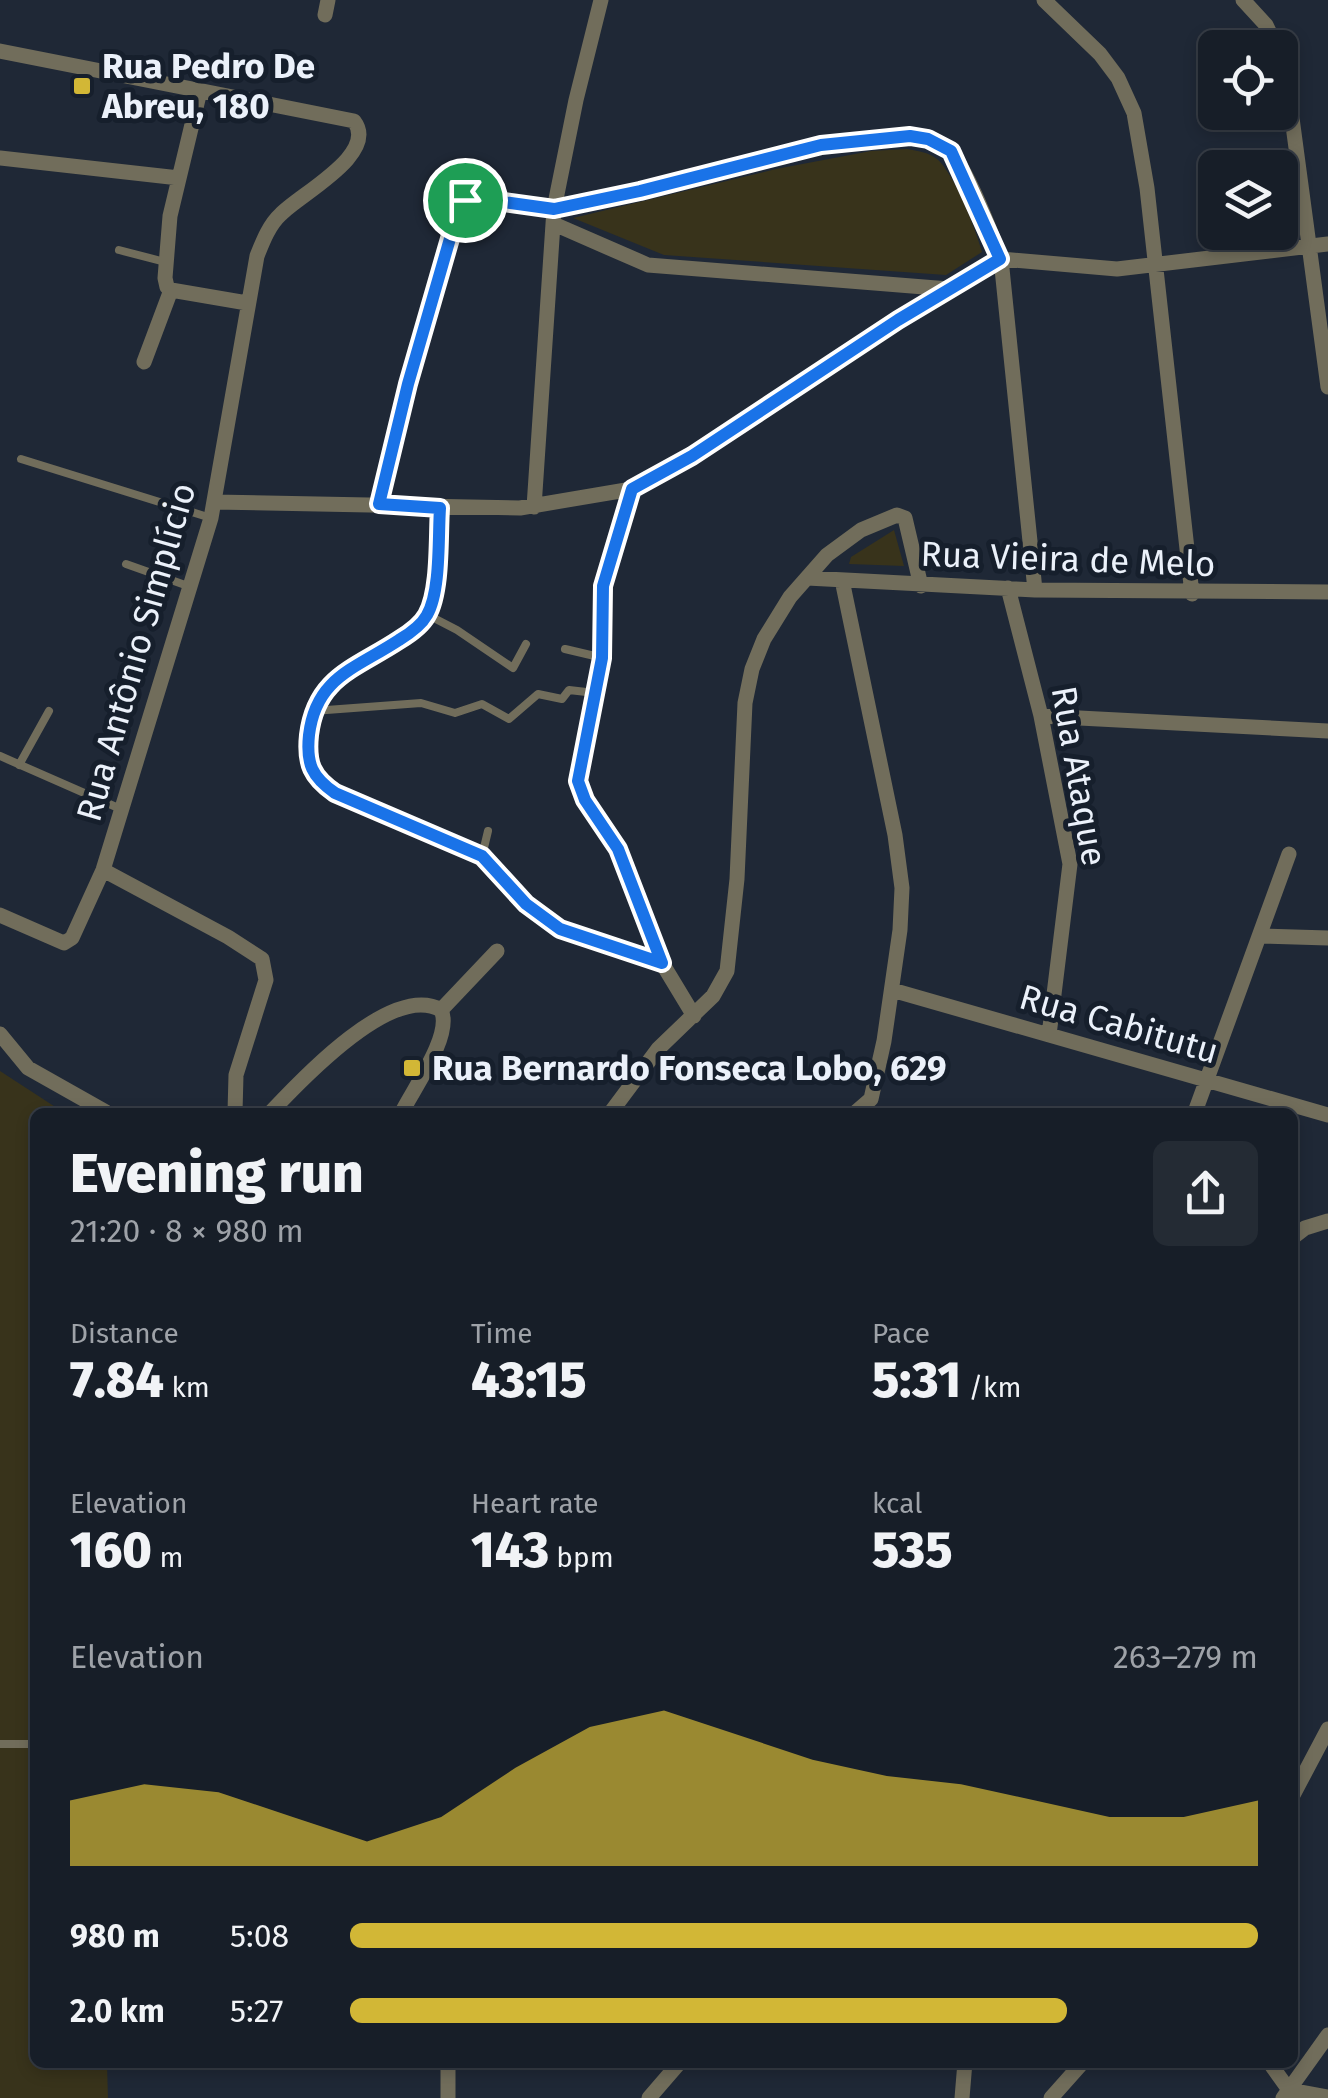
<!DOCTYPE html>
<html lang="en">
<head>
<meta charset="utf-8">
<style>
	:root { --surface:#171e28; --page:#242b34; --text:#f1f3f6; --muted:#9ea2a8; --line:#363c45; --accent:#d2b736 }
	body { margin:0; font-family:"Fira Sans",sans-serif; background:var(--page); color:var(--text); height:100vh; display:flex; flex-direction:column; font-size:38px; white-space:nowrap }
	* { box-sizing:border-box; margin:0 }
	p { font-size:32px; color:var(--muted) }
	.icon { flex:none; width:55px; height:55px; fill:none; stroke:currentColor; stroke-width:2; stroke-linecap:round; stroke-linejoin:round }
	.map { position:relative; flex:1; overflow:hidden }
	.details { position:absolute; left:30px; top:1108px; width:1268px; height:960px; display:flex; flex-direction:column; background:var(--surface); border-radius:15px; box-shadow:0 5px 15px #0003,0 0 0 2px var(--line) }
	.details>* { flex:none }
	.controls { position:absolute; left:1198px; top:30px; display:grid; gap:20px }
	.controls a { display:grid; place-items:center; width:100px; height:100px; border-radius:15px; background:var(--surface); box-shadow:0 5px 15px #0003,0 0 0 2px var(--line); font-size:50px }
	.pin { position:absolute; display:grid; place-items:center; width:85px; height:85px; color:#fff; margin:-42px; border:5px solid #fff; border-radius:50%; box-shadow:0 2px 10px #0007 }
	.round { display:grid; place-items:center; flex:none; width:105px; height:105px; border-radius:15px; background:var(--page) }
	.overview { display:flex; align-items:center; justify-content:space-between; height:170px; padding:0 40px }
	h1 { font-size:55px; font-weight:800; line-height:75px }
	.figures { display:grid; grid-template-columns:repeat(3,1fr); gap:15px; height:170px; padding:10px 40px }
	.figures div { display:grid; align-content:center }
	.figures b { font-size:50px; font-weight:800 }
	.figures small { font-size:28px; font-weight:400 }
	.figures p { font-size:28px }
	.chart { height:280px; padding:20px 40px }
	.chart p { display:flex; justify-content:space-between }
	.chart svg { width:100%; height:180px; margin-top:10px; fill:var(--accent); opacity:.7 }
	ul { padding:0 40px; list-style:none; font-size:32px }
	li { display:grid; grid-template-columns:160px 120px 1fr; align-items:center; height:75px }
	li i { height:25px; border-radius:12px; background:var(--accent) }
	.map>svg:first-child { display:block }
</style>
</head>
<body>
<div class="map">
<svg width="1328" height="2098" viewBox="0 0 1328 2098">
	<rect width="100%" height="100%" fill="#1f2836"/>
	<!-- green -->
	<path fill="#38331b" d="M907,149C918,151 928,152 937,159C954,173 976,230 982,252L946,275L664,255L573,218L776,169L871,151Z
		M894,530L904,566L849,564L851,557Z
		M0,1071L63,1112H35V2062L107,2063L108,2098H0Z"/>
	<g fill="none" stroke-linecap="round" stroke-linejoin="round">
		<!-- lane -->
		<path stroke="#716d5b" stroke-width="8" d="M119,250L165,262
			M21,459L211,518
			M126,564L188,586
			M428,615L457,630L513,668L526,644
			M565,649L599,657
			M313,711L421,703L455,713L482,704L509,719L538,694L562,699L569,690L595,693
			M0,756L123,810
			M19,765L49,711
			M482,856L488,831
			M0,1744H35"/>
		<!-- street -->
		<path stroke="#716d5b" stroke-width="15" d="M1044,0L1100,54L1118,78L1134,113L1147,188L1192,594
			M1243,0L1266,25L1277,48
			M325,15L328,0
			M0,51L354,121C379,154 300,194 281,214C269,225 263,241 257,256L211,518L103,870L72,938L64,943L0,915
			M1280,59L1292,118L1328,387
			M0,158L179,178
			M554,224L648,265L949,289
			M171,290L247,303
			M144,362L171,290L167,287L165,278L170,216L200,91
			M632,489L605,573L599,684L578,781L585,801L617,849L662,963L694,1016
			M214,502L520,508L632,489L693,456L898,320L1001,259L1035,590
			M379,504L408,384L460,204L474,198C500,201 532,211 557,208C637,200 883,108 943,145C964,158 991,233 1001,259L1117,269L1328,244
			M534,507L554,209L576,100L601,0
			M440,508C438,537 441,593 426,617C419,628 407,635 397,642C340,678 295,691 311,771L335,793L482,856L526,904L560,929L662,963
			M807,578L1035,590L1328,592
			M842,580L895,835L902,888L900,930L884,1041L871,1099L856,1112
			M1008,588L1041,716L1070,864L1049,1035
			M1041,716L1328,731
			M103,870L228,937L262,959L266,980L236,1075L235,1112
			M1261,936L1328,938
			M892,990L1328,1115
			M441,1010L497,951
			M0,1034L28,1068L106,1112
			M271,1112C301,1080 392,982 441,1010
			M402,1112C414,1088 453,1034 441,1010
			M611,1112L658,1049L713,996L727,971L737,879L745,703L752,669L764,639L790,597L827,555L861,530L897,515L905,518L921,586
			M1195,1112L1289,854
			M1292,1238L1305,1228L1328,1221
			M1292,1797L1328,1729
			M1269,2062L1289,2090
			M1289,2090L1328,2097
			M448,2098V2062
			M649,2098L680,2062
			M962,2098L965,2062
			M1051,2098L1083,2062
			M1283,2098L1328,2035"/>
	</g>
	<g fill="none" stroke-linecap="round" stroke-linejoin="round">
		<!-- route casing -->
		<g stroke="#fff" stroke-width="20">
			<path id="route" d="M910,136L928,139L951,151L1000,259L898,320L692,456L632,489L603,586L602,658L578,781L585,800L618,849L662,963L560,929L526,904L482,856L335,793C312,777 306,764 309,735C316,677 355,669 399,640C409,634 421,626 427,615C441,591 438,536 440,508L379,504L408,384L460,204L474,198L554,209L640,191L821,145Z"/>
		</g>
		<!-- route -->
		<use href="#route" stroke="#1a73e8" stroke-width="12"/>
	</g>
	<!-- markers -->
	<g fill="#d2b736" stroke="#161f2c" stroke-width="4">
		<rect x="72" y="76" width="20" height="20" rx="5"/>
		<rect x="402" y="1058" width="20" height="20" rx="5"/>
	</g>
	<g text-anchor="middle" stroke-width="10" stroke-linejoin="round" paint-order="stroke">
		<!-- poi labels -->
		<g font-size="35" font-weight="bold" fill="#ebf1fa" stroke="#161f2c" text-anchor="start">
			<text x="102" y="78">Rua Pedro De<tspan x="102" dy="40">Abreu, 180</tspan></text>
			<text x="432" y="1080">Rua Bernardo Fonseca Lobo, 629</text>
		</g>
		<!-- street labels -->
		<g font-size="35" fill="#ebf1fa" stroke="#161f2c">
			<text transform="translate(1068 559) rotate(2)" y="12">Rua Vieira de Melo</text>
			<text transform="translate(136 652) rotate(-74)" y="12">Rua Antônio Simplício</text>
			<text transform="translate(1079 776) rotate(80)" y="12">Rua Ataque</text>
			<text transform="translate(1119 1024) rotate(16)" y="12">Rua Cabitutu</text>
		</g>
	</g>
</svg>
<div class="controls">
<a><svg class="icon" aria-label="locate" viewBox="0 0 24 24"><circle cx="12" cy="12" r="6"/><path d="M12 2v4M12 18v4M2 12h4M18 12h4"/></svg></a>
<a><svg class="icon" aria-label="layers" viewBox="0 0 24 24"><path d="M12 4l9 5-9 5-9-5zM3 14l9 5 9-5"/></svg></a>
</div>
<div class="pin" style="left:465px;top:200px;background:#1e9e55"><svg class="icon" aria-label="arrive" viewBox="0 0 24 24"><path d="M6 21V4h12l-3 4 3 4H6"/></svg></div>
<section class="details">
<div class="overview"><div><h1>Evening run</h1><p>21:20 · 8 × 980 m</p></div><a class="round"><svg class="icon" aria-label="share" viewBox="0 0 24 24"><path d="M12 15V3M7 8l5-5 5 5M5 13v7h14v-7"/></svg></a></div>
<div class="figures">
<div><p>Distance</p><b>7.84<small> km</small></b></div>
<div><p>Time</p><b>43:15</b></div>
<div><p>Pace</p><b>5:31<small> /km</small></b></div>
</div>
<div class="figures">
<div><p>Elevation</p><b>160<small> m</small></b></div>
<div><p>Heart rate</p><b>143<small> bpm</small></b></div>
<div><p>kcal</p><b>535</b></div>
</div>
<div class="chart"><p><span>Elevation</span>263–279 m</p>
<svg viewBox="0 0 160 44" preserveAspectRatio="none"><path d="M0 44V28L10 24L20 26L30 32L40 38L50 32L60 20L70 10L80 6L90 12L100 18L110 22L120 24L130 28L140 32L150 32L160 28V44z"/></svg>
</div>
<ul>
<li><b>980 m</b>5:08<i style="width:100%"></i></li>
<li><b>2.0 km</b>5:27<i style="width:79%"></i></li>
</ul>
</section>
</div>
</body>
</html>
